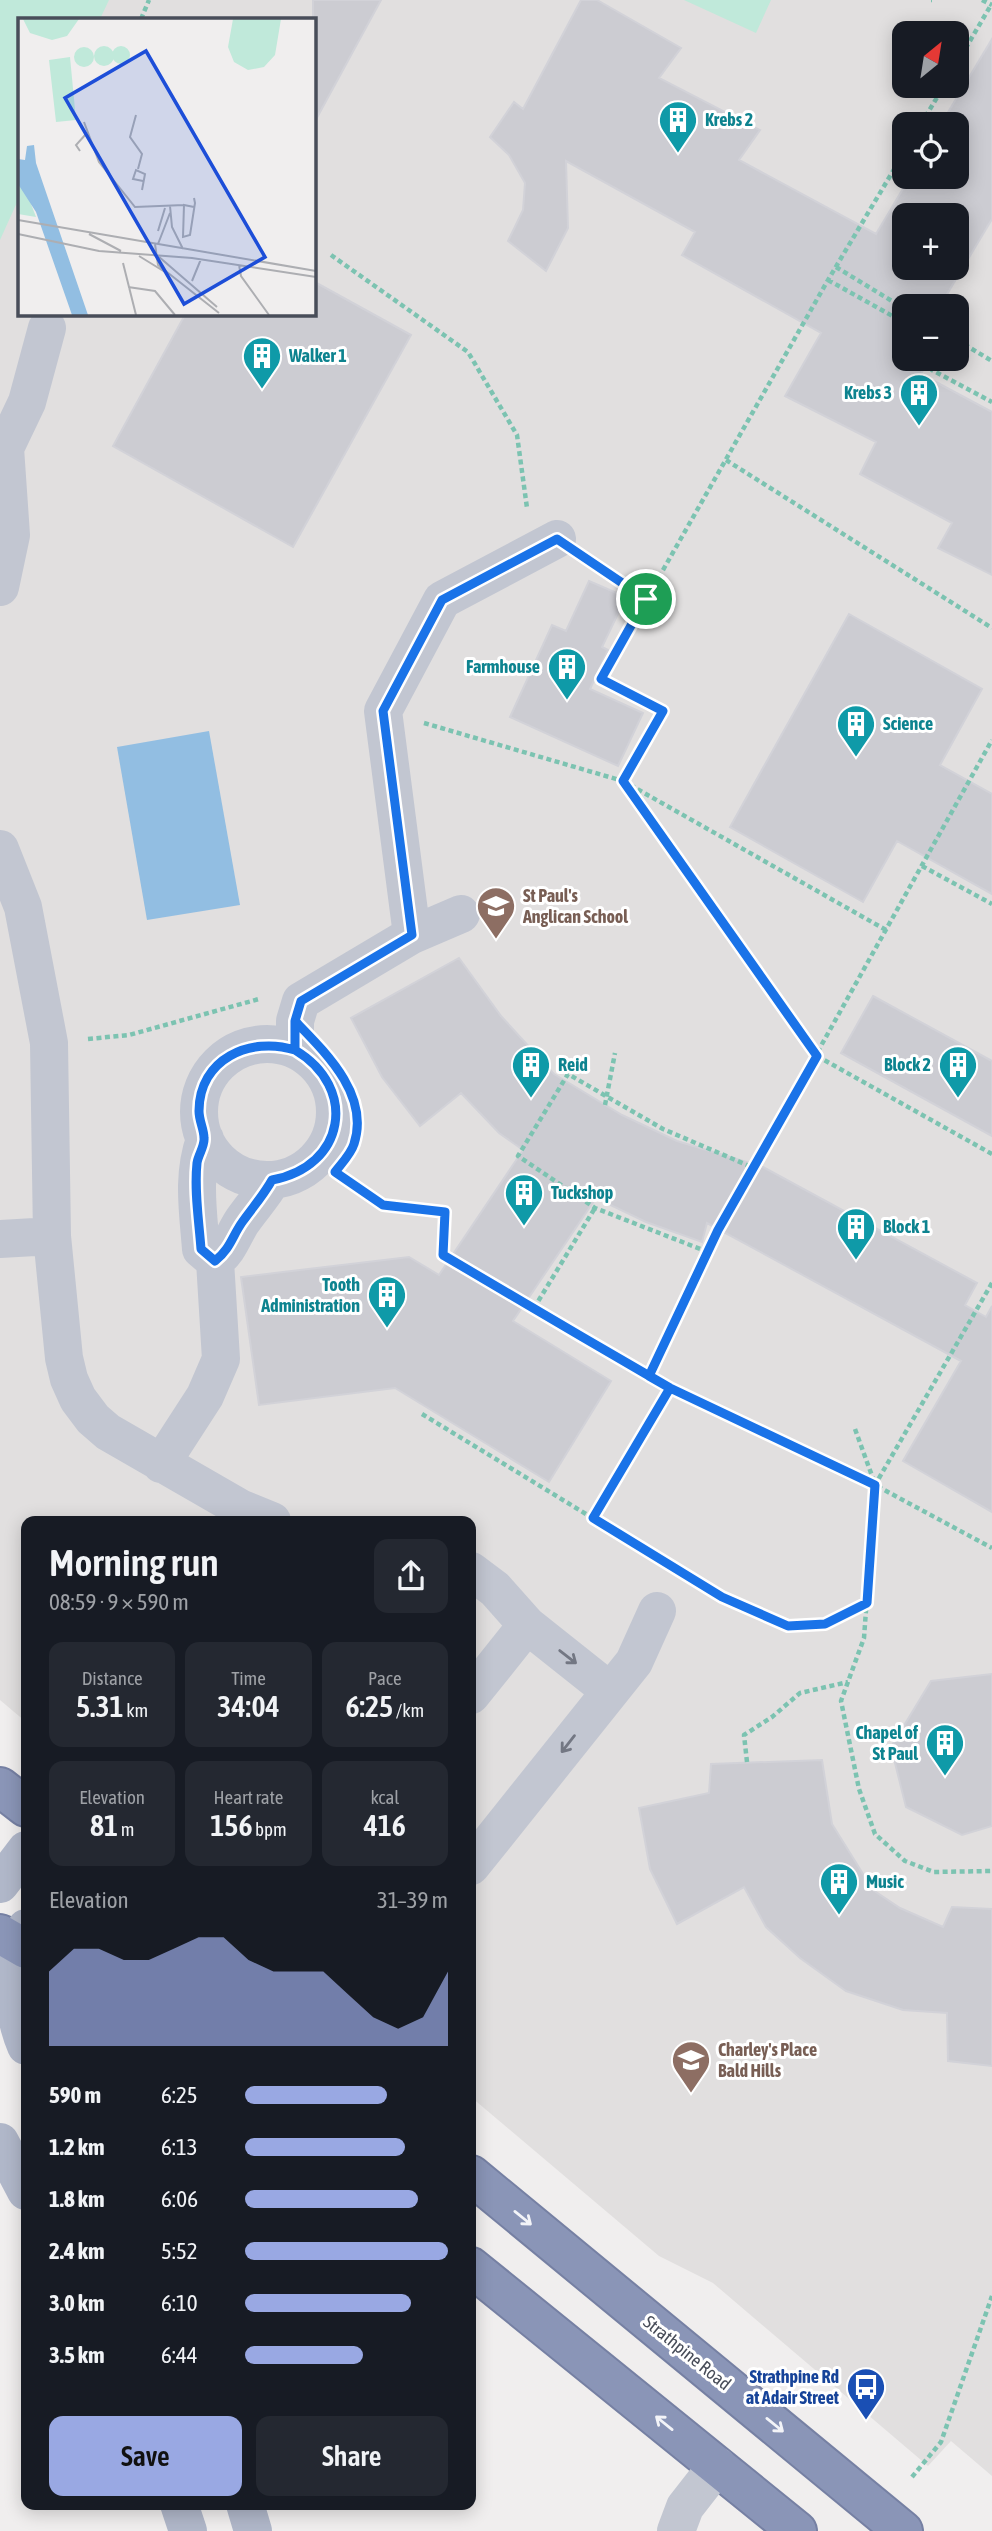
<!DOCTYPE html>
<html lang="en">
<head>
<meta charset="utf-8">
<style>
	:root { --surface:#171b24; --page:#242831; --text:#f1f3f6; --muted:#9ea1a6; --accent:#99a8e3 }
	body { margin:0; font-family:"Asap Condensed",sans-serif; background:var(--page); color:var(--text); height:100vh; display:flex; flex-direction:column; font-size:26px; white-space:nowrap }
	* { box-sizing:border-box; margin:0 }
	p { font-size:23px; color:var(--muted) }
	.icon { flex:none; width:38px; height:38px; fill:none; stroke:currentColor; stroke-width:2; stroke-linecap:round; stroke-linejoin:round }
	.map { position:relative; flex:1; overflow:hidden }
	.sheet { position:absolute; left:21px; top:1516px; width:455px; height:994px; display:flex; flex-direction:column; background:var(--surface); border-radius:14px; box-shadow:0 4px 18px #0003 }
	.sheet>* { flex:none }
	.needle { width:46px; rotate:30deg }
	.buttons { position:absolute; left:892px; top:21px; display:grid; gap:14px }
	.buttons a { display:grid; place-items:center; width:77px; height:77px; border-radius:14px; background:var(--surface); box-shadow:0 4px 18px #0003; font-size:35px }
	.pin { position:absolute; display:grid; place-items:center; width:60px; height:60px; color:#fff; margin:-30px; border:4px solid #fff; border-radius:50%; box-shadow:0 2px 7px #0007 }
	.round { display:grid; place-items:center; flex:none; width:74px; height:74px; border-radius:14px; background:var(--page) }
	.summary { display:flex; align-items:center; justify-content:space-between; height:119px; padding:0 28px }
	h1 { font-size:38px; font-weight:600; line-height:52px }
	.figures { display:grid; grid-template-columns:repeat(3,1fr); gap:10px; height:119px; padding:7px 28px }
	.figures div { display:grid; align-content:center; border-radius:14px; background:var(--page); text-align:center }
	.figures b { font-size:30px; font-weight:600 }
	.figures small { font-size:19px; font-weight:400 }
	.figures p { font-size:19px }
	.chart { height:196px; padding:14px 28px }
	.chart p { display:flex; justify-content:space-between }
	.chart svg { width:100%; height:126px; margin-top:7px; fill:var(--accent); opacity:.7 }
	.primary-button { display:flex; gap:14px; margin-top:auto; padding:14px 28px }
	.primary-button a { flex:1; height:80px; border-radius:14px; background:var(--accent); color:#111; font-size:28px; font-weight:600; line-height:80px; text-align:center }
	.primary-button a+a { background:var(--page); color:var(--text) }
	ul { padding:0 28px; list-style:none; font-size:23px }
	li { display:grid; grid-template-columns:112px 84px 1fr; align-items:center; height:52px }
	li i { height:18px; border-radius:9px; background:var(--accent) }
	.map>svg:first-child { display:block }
</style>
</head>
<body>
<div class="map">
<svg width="992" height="2531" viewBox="0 0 992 2531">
	<rect width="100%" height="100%" fill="#f0eeee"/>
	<!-- education -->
	<path fill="#e1dfdf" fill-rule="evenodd" d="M0,0H992V2476L951,2441L928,2466L713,2283L659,2256L471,2097V1521H26V1722L0,1700ZM19,19H313V313H19ZM905,33H957V86H905ZM905,124H957V177H905ZM905,215H957V268H905ZM905,306H957V359H905Z"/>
	<!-- green -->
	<path fill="#c0e9da" d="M0,0H109L100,19H19V198L0,240Z
		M684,0H771L756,33Z"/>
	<!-- water -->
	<path fill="#92bee2" d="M209,731L240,905L147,920L117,747Z"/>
	<!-- building -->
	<path fill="#ccccd2" stroke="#d2d2d8" stroke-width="2" fill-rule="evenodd" d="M313,0H381L313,125Z
		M581,0H597L681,48L659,78L760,130L739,160L876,234L910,177H957V124H941L992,39V219L940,306H905V359H929L921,374L992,412V575L938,548L952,523L860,474L876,442L785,396L821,333L682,255L695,232L566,161L568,228L546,271L508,241L523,210L525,183L509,155L490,137L514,102L523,109ZM905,215H957V268H905Z
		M313,281L411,335L293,547L113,446L186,313H313Z
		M589,581L626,597L602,647L608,650L590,689L643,713L618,766L510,717L552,625L566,631Z
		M849,614L982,689L940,765L992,794V894L897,841L863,902L730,827Z
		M459,958L501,1016L554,1074L622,1115L677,1141L763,1167L977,1283L965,1305L986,1317L992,1306V1512L903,1461L961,1361L707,1223L702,1242L646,1222L596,1198L513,1321L611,1381L549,1482L395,1388L259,1405L241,1277L409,1257L439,1275L523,1150L499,1133L461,1093L420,1126L382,1077L351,1018Z
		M873,996L992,1061V1136L841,1053Z
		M992,1674V1826L962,1835L906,1807L891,1747L931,1681Z
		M822,1760L832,1824L873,1890L900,1908L943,1927L952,1907L992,1909V2066L948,2061L947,2013L903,2010L846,1991L800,1958L766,1927L744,1887L677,1924L650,1869L639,1808L709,1793L711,1764Z"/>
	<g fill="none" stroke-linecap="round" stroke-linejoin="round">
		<!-- highway casing -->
		<g stroke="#7680a3" stroke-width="42">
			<path id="highway" d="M0,1787L26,1807
				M0,1934L26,1949
				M471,2175L903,2531
				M471,2267L797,2531"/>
		</g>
		<!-- path -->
		<path stroke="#7cc3b1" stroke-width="4.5" stroke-dasharray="5 3.5" stroke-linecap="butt" d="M931,0H932
			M982,0L992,5
			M141,19L149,0
			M957,63L991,5
			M921,124L944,86
			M331,255L468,352L517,435L527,508
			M836,267L905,309
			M828,280L905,323
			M957,340L992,361
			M937,359L932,370L992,402
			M726,460L992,628
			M590,561L646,599
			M424,723L623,781L817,1056L992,1154
			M922,866L992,904
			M886,930L623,781L663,711L601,679L828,280L905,151
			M88,1039L129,1035L259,999
			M334,1062L357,1109L354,1145L335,1172L384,1205L445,1212L443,1255L670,1388L593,1518
			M605,1105L615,1053
			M708,1252L595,1208L518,1156L568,1074L663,1129L754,1168
			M992,1283L875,1485L864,1638L841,1701L859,1789L875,1834L905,1861L934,1872L992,1871
			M534,1308L595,1208
			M649,1376L718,1230L992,740
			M670,1388L875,1485L992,1548
			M422,1414L722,1597L788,1626L825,1624L867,1603
			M855,1429L875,1484
			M747,1762L744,1735L772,1717L800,1693L848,1682
			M912,2477L941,2442L992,2296"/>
		<!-- minor -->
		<path stroke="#c2c6d1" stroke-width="38" d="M0,587L11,535L5,448L27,402L47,328
			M0,849L23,907L49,1043L52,1236L64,1358L69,1379L78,1399L93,1419L108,1432L240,1508L272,1521
			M412,935L461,914
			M199 1112a68 68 0 1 1 136 0a68 68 0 1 1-136 0Z
			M295,1050V1021L301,1001L412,935L383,711L442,600L557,539
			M0,1239L52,1236
			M215,1261C229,1250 232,1238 241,1223C251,1208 263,1196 272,1180
			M161,1464L205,1396L221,1359L215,1261L201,1249C198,1210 192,1176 205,1139
			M471,1571L495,1589L527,1625
			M471,1695L527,1625L610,1691
			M471,1866L634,1662L657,1611
			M676,2531L685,2507L717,2466"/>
		<!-- major -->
		<path stroke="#b0b7c9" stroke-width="38" d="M0,1884L26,1850
			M26,1928C11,1966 10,2008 26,2046
			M0,2142L26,2191
			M179,2504L188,2531
			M245,2504L253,2531"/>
		<!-- highway -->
		<use href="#highway" stroke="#8a95b7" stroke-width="38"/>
	</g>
	<!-- one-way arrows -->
	<defs><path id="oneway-shaft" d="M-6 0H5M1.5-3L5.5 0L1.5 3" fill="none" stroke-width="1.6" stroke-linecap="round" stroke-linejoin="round" transform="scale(1.75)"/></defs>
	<g stroke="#737783">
		<use href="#oneway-shaft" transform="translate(568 1657) rotate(38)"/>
		<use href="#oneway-shaft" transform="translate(568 1744) rotate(128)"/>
	</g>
	<g stroke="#f3f4f8">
		<use href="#oneway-shaft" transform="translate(523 2218) rotate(39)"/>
		<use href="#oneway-shaft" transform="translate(664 2423) rotate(-141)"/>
		<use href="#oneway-shaft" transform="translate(775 2425) rotate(39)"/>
	</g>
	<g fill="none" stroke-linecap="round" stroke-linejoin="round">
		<!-- route casing -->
		<g stroke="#fff" stroke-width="14">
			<path id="route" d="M646,599L557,539L442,600L383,711L412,935L301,1001L295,1021V1050C359,1088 345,1167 272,1180C263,1196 253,1207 243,1221C232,1236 231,1248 215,1261L201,1249C199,1221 194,1191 197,1163C198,1155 205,1146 204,1138C204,1129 199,1121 199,1111C199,1059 250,1036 295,1050V1021C326,1053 370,1095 354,1144C351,1154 341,1164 335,1172L383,1205L445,1212L443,1255C519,1300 594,1344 670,1388L875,1485L867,1603L825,1624L788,1626L722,1597L593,1518L670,1388L649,1376L718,1230L817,1056L623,781L663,711L601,679L646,599"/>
		</g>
		<!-- route -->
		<use href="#route" stroke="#1a73e8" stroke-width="9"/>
	</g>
	<!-- icons -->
	<defs>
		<g id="building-pin" transform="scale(2.0125)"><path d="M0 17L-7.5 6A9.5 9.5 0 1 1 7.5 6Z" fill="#0f9aa8" stroke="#fff"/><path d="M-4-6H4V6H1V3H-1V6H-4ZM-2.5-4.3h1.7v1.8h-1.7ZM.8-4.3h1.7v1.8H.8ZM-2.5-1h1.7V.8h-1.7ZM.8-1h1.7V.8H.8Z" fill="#fff"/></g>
		<g id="school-pin" transform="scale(2.0125)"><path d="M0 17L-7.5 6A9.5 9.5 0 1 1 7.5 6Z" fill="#8d6e63" stroke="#fff"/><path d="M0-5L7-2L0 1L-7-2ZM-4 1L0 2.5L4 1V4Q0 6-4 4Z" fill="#fff"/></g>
		<g id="bus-pin" transform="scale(2.0125)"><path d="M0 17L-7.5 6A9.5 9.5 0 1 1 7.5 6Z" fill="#1a4fb4" stroke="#fff"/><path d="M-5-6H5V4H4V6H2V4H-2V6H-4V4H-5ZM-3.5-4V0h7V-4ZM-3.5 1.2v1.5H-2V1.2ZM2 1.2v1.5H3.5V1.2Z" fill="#fff"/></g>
	</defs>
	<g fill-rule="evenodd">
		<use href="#building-pin" x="678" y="120"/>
		<use href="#building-pin" x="262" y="356"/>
		<use href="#building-pin" x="919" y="393"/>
		<use href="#building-pin" x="567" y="667"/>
		<use href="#building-pin" x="856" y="724"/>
		<use href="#school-pin" x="496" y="906"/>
		<use href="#building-pin" x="531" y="1065"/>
		<use href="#building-pin" x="958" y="1065"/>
		<use href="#building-pin" x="524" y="1193"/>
		<use href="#building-pin" x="856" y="1227"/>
		<use href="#building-pin" x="387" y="1295"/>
		<use href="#building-pin" x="945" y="1743"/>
		<use href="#building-pin" x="839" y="1882"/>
		<use href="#school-pin" x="691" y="2060"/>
		<use href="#bus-pin" x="866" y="2387"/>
	</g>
	<g text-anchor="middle" stroke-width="6" stroke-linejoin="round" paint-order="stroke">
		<!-- culture labels -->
		<g font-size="18" font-weight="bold" fill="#0d838f" stroke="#fff" text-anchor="start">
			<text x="705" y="126">Krebs 2</text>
			<text x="289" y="362">Walker 1</text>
			<text x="892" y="399" text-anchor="end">Krebs 3</text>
			<text x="540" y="673" text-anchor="end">Farmhouse</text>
			<text x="883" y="730">Science</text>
			<text x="558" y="1071">Reid</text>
			<text x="931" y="1071" text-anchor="end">Block 2</text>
			<text x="551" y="1199">Tuckshop</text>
			<text x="883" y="1233">Block 1</text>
			<text x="360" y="1291" text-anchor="end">Tooth<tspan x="360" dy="21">Administration</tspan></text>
			<text x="918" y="1739" text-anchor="end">Chapel of<tspan x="918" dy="21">St Paul</tspan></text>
			<text x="866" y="1888">Music</text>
		</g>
		<!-- education labels -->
		<g font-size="18" font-weight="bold" fill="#785e54" stroke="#fff" text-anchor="start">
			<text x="523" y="902">St Paul's<tspan x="523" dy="21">Anglican School</tspan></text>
			<text x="718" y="2056">Charley's Place<tspan x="718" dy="21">Bald Hills</tspan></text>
		</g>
		<!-- street labels -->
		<g font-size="18" fill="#484d59" stroke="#fff">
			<text transform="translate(687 2353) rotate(39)" y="6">Strathpine Road</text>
		</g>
		<!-- transit labels -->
		<g font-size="18" font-weight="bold" fill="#164399" stroke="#fff" text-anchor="end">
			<text x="839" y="2383">Strathpine Rd<tspan x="839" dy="21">at Adair Street</tspan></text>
		</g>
	</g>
	<!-- overview -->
	<g transform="translate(18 18)">
		<rect width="298" height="298" fill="#f0eeee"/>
		<path d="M5,1H61L49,18L34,22L12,15ZM215,1H263L257,37L246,49L230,52L216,44L210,29ZM94 37a9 9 0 1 1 18 0a9 9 0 1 1-18 0ZM76 38a10 10 0 1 1 20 0a10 10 0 1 1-20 0ZM56 39a10 10 0 1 1 20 0a10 10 0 1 1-20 0ZM52,39L58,102L38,104L31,42ZM0,166L10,178L18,199L0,196Z" fill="#c0e9da"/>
		<path d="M16,127L18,145L70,297H54L18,194L0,166V141L7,142L9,128Z" fill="#92bee2"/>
		<path fill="none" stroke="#adaeb2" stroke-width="2" d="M118,97L112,119L124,136L120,151M66,104L81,144L117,189L166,187M62,133L58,127L68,116M124,172L127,156L118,152L115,161L125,163M152,188L154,209L165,231M176,189L166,187L165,219L172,217L177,185L176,180M0,202L298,253M140,213L147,190M0,216L81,233L174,240L298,259M71,216L103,233M137,226L140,247L201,295M140,226L152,195M121,238L147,254M140,238L199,289M105,245L118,297M221,247L223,258L251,297M174,263L183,241M110,269L137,273L157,297"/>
		<path fill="#1d4ed8" fill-opacity="0.15" stroke="#1d4ed8" stroke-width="3.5" d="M128,33L247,239L166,286L47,80Z"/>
		<rect width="298" height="298" fill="none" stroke="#484d59" stroke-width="3.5"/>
	</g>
</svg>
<div class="buttons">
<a><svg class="needle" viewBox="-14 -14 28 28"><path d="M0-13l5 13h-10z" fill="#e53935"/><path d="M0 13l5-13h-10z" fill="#9ea1a6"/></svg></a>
<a><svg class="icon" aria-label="locate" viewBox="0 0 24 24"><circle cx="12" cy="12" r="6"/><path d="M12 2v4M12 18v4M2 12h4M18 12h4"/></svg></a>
<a>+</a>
<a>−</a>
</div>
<div class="pin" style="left:646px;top:599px;background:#1e9e55"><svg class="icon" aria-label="arrive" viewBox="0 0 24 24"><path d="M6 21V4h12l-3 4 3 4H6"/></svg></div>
<section class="sheet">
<div class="summary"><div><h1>Morning run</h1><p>08:59 · 9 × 590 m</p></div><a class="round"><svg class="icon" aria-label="share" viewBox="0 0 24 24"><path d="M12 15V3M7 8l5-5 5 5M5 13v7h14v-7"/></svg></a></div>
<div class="figures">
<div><p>Distance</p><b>5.31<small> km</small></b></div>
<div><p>Time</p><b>34:04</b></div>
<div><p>Pace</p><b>6:25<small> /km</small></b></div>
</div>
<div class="figures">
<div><p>Elevation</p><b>81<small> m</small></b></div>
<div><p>Heart rate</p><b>156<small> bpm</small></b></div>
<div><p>kcal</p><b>416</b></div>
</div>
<div class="chart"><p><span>Elevation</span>31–39 m</p>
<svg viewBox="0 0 160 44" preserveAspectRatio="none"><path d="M0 44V18L10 10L20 10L30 14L40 14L50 10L60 6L70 6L80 14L90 18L100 18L110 18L120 26L130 34L140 38L150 34L160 18V44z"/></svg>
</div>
<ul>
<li><b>590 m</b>6:25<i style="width:70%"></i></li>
<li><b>1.2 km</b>6:13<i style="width:79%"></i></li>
<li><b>1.8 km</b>6:06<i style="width:85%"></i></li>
<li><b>2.4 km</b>5:52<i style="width:100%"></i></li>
<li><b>3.0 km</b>6:10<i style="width:82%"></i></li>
<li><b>3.5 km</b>6:44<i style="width:58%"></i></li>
</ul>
<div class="primary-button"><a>Save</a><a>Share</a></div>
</section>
</div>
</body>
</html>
